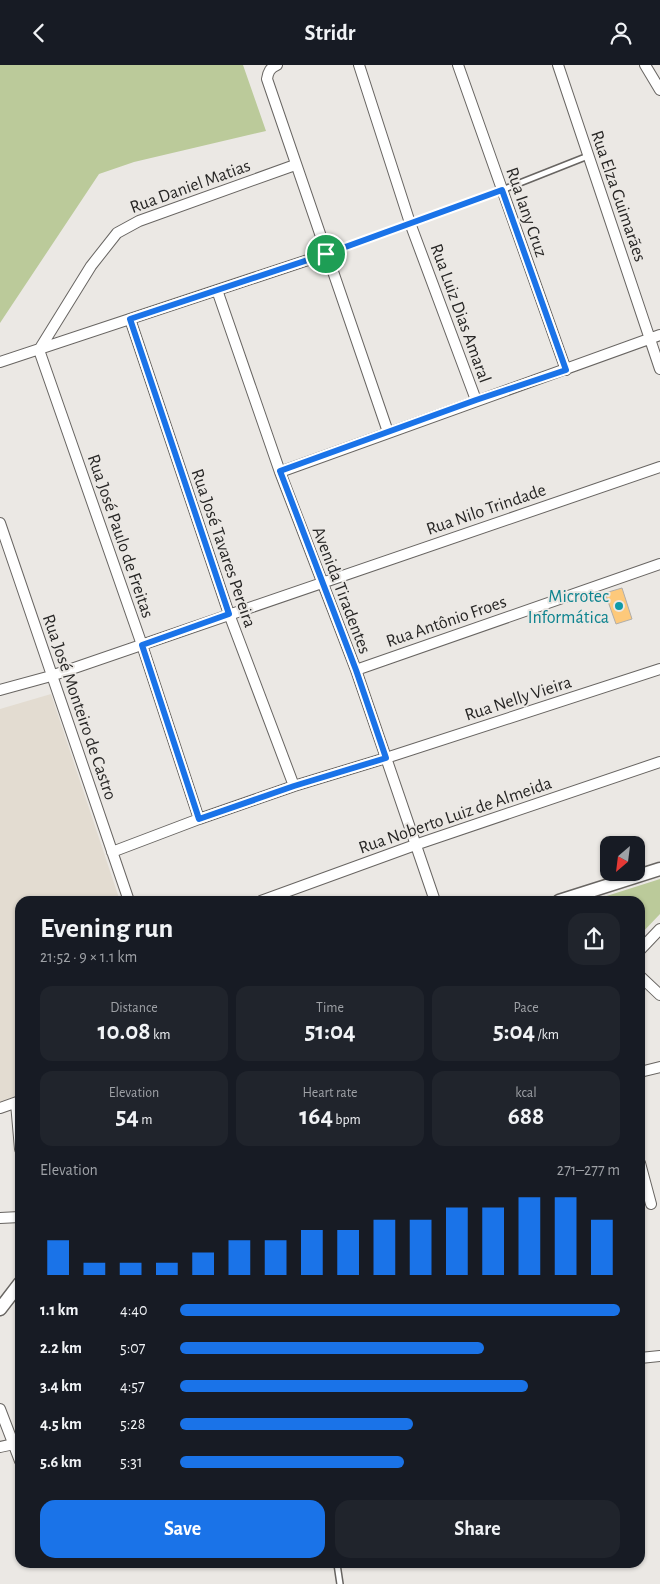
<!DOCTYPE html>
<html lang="en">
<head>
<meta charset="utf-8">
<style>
	:root { --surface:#171b24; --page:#20242c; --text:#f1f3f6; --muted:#9ea1a6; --accent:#1a73e8 }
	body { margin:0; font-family:"Alegreya Sans",sans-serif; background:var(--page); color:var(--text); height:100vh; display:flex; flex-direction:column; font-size:19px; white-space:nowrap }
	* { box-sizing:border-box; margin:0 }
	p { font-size:16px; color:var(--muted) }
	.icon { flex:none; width:28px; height:28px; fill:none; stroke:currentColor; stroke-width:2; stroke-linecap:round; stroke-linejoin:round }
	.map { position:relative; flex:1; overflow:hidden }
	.panel { position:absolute; left:15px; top:831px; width:630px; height:672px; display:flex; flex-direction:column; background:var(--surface); border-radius:15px; box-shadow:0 1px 4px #0004 }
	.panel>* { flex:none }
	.needle { width:32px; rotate:208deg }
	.fabs { position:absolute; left:600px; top:771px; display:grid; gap:10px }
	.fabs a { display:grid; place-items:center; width:45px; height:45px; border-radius:10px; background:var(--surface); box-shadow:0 1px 4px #0004; font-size:25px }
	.pin { position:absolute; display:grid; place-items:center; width:42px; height:42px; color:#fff; margin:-21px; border:2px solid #fff; border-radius:50%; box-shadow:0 1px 5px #0007 }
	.round { display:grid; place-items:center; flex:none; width:52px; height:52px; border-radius:15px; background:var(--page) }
	.summary { display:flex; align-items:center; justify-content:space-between; height:85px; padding:0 25px }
	h1 { font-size:28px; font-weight:700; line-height:38px }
	.figures { display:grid; grid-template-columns:repeat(3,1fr); gap:8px; height:85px; padding:5px 25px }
	.figures div { display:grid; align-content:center; border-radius:12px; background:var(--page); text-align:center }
	.figures b { font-size:25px; font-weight:700 }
	.figures small { font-size:14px; font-weight:400 }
	.figures p { font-size:14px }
	.chart { height:140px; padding:10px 25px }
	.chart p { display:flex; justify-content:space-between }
	.chart svg { width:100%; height:90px; margin-top:5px; stroke:var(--accent); stroke-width:6 }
	.button { display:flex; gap:10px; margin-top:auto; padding:10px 25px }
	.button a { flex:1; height:58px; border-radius:15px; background:var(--accent); color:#fff; font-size:20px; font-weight:700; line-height:58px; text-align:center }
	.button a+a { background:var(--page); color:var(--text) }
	ul { padding:0 25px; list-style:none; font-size:16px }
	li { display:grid; grid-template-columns:80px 60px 1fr; align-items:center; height:38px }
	li i { height:12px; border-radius:6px; background:var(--accent) }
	header { display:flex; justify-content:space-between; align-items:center; height:65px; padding:0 25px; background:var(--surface); font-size:22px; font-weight:700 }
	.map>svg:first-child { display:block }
</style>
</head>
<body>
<header><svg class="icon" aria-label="back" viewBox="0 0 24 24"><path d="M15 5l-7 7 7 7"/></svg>Stridr<svg class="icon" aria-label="person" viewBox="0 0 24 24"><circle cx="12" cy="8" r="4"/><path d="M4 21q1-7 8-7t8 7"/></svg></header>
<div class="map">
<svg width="660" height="1519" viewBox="0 0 660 1519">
	<rect width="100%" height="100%" fill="#ebe8e4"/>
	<!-- built -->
	<path fill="#e3dcd1" d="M51,629L120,836H20V1031L0,1038V644Z"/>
	<!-- green -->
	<path fill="#bbca9a" d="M0,0H243L266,66L134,97L99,109L0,258Z
		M660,814V849L640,870V836H591Z"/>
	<!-- building -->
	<path fill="#fdc97b" stroke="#b1aeaa" d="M622,523L632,554L616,559L605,528Z"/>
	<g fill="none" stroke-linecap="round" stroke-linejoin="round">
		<!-- service casing -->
		<g stroke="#686562" stroke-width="8">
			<path id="service" d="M327,189L502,125L588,91
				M337,1499L340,1519"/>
		</g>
		<!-- minor casing -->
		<g stroke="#686562" stroke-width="12">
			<path id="minor" d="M277,0C270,3 268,7 267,14L388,367
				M359,0L410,158L476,335
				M458,0L566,305
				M558,0L660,304
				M645,0L660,25
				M217,225L280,407L356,605L435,836
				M130,254L229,549L294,721
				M0,297L326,189
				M280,407L660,270
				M0,458L129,836
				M356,605L660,499
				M0,625L51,611L660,402
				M199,754L142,580L39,285L91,201L117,168L139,156L295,100
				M112,787L199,754L294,721L386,693L660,604
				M261,836L415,780L660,697
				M640,885L660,864
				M640,911L660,930
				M640,1007L660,1002
				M16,1038L20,1084
				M0,1043L20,1036
				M640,1098L651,1139
				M0,1153L20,1152
				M640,1293L660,1291
				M0,1344L20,1396
				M0,1382L14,1379"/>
		</g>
		<!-- tertiary casing -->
		<g stroke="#686562" stroke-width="15">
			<path id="tertiary" d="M559,836L660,804
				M0,1244L20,1218"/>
		</g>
		<!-- service -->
		<use href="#service" stroke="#fff" stroke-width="5"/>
		<!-- minor -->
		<use href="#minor" stroke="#fff" stroke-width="10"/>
		<!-- tertiary -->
		<use href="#tertiary" stroke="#fff" stroke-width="12"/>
	</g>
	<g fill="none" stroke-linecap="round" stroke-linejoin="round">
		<!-- route casing -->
		<g stroke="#fff" stroke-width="10">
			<path id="route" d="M502,125L566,305L476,335L280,406L356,605L386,693L294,721L199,754L142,580L229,549L130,254L326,189Z"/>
		</g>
		<!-- route -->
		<use href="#route" stroke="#1a73e8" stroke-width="6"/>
	</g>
	<!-- markers -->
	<circle fill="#0f9aa8" stroke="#ebe8e4" stroke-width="2" cx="619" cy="541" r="5"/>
	<g text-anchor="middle" stroke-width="4" stroke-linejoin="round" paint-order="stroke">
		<!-- street labels -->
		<g font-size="18" fill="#272625" stroke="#ebe8e4">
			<text transform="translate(190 121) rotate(-20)" y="6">Rua Daniel Matias</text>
			<text transform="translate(619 131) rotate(71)" y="6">Rua Elza Guimarães</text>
			<text transform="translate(527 147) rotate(71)" y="6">Rua Iany Cruz</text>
			<text transform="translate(461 248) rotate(70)" y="6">Rua Luiz Dias Amaral</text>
			<text transform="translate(486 444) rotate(-19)" y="6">Rua Nilo Trindade</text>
			<text transform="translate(121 471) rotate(71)" y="6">Rua José Paulo de Freitas</text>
			<text transform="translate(224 483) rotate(71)" y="6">Rua José Tavares Pereira</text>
			<text transform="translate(342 525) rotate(69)" y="6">Avenida Tiradentes</text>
			<text transform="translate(446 556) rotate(-19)" y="6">Rua Antônio Froes</text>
			<text transform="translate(518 633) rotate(-18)" y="6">Rua Nelly Vieira</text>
			<text transform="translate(80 642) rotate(71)" y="6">Rua José Monteiro de Castro</text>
			<text transform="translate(455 750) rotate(-19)" y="6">Rua Noberto Luiz de Almeida</text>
		</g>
		<!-- culture labels -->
		<g font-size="18" fill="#0d838f" stroke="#ebe8e4" text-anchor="end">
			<text x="609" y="537">Microtec<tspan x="609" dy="21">Informática</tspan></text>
		</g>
	</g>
</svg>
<div class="fabs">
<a><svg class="needle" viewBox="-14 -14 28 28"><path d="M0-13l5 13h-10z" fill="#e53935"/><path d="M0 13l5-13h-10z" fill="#9ea1a6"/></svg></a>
</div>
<div class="pin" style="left:326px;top:189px;background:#1e9e55"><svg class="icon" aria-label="arrive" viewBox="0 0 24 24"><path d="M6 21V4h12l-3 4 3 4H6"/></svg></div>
<section class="panel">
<div class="summary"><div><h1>Evening run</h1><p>21:52 · 9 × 1.1 km</p></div><a class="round"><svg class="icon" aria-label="share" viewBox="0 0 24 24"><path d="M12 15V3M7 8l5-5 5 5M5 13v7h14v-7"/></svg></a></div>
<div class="figures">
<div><p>Distance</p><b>10.08<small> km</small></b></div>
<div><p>Time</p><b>51:04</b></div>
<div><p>Pace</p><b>5:04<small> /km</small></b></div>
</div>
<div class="figures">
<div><p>Elevation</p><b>54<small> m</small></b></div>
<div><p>Heart rate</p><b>164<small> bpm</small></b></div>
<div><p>kcal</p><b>688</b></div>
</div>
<div class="chart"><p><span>Elevation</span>271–277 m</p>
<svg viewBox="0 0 160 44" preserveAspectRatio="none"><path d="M5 44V27M15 44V38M25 44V38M35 44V38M45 44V33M55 44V27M65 44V27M75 44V22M85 44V22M95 44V17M105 44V17M115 44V11M125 44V11M135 44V6M145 44V6M155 44V17"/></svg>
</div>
<ul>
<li><b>1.1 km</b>4:40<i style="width:100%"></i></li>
<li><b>2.2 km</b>5:07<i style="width:69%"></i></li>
<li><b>3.4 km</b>4:57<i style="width:79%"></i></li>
<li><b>4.5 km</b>5:28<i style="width:53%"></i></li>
<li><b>5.6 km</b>5:31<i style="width:51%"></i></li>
</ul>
<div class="button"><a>Save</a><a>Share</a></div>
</section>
</div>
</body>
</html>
